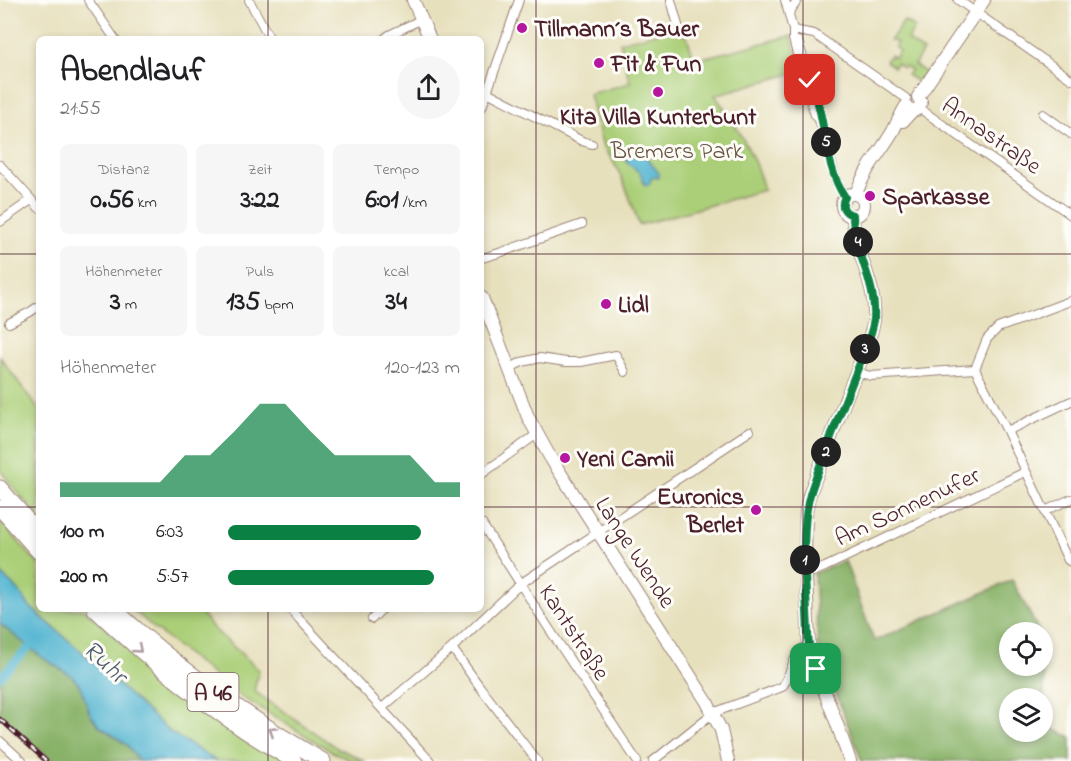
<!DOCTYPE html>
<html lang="de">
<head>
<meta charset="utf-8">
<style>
	:root { --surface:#fff; --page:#f6f6f6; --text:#202124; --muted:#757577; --accent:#0b8043 }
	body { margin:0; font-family:"Indie Flower",sans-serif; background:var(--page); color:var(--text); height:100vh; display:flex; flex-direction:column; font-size:22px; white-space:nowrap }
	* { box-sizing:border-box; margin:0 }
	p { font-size:20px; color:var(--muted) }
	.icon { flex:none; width:33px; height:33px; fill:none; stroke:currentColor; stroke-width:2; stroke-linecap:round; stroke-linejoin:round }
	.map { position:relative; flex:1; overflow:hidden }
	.side { position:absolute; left:36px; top:36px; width:448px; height:576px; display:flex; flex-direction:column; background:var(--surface); border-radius:9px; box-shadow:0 3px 9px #0003 }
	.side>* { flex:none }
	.fabs { position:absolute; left:999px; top:622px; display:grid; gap:12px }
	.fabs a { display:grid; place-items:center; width:54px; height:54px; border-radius:50%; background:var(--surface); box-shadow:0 3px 9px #0003; font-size:30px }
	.pin { position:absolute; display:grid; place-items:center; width:51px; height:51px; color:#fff; margin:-26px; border-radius:12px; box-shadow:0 3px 9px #0006 }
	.km { position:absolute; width:30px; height:30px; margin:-15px; border-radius:50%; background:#222; color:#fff; font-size:16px; line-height:30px; text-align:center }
	.round { display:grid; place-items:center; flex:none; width:63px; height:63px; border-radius:32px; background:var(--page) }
	.head { display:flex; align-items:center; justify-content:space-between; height:102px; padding:0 24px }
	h1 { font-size:33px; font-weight:700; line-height:45px }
	.figures { display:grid; grid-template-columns:repeat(3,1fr); gap:9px; height:102px; padding:6px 24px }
	.figures div { display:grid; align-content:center; border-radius:9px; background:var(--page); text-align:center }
	.figures b { font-size:26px; font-weight:700 }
	.figures small { font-size:16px; font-weight:400 }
	.figures p { font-size:16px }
	.chart { height:168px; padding:12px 24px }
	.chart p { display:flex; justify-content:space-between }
	.chart svg { width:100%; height:108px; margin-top:6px; fill:var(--accent); opacity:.7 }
	ul { padding:0 24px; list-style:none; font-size:20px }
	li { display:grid; grid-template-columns:96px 72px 1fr; align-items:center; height:45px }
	li i { height:15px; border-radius:8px; background:var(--accent) }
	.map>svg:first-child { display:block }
</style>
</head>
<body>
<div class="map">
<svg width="1071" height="761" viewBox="0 0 1071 761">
	<rect width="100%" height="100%" fill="#fdfcf7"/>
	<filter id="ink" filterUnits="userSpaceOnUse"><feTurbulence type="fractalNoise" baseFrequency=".0167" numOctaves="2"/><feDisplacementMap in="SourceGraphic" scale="12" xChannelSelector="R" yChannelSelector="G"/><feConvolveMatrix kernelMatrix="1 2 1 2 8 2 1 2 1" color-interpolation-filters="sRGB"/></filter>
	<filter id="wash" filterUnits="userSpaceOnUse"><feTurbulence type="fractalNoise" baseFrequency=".008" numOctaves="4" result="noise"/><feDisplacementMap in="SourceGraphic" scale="24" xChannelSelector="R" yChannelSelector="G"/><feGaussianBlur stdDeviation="1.35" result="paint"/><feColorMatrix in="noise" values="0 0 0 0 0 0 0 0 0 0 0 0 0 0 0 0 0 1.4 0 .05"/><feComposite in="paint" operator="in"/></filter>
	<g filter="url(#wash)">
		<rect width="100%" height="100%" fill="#e7e0bd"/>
		<!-- green -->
		<path fill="#abcf78" stroke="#7a7752" stroke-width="1.5" d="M904,21L915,28L907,40L923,51L914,65L925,72L918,82L907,75L911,70L905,66L903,68L896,63L894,67L886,61L890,55L895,58L899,51L895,47L897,42L890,41Z
			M684,26L694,60L791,36L801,71L715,95C736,125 755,155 764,190L639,225C630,198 621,169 603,147L589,94L630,83L620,42Z
			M0,357L39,410V517L17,492L0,470Z
			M0,521L39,565V609H84L134,654L288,761H216L170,732L90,659L29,606L20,593L0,573Z
			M132,609H197L214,629L259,670L254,691L337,748L365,761H352L331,751L240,696L155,629Z"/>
		<!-- forest -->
		<path fill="#88b268" stroke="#69684a" stroke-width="1.5" fill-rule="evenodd" d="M845,561L874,641L1012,580L1040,633H1010V666H1042L1043,649L1044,661V725L1071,737V761H862L818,648L814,573ZM1010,699H1042V732H1010Z
			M0,624L43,658L72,676L80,686L90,714L99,726L113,735L127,745L139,761H53L19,732L0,714Z"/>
		<!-- water -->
		<path fill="#53b5d1" stroke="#4e6a7e" stroke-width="1.5" d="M631,147L639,149L659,173L658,178L653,177L651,179L649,185H645C643,182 642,178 641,175C635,164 623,169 626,149Z
			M0,573L20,592L29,606L90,659L170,732L216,761H139L127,745L113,735L99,726L90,714L80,686L72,676L43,658L0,624Z"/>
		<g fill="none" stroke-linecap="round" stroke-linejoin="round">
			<!-- canal -->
			<path stroke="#53b5d1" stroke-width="8" d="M0,677L29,647"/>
		</g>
	</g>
	<g filter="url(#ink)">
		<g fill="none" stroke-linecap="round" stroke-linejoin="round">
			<!-- street casing -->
			<g stroke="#988074" stroke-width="10">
				<path id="street" d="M88,0L115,39
					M249,0L270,39
					M671,0L681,36
					M785,0L793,30V39L799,62L815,115L823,129L836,181L845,197
					M958,0L1071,79
					M789,13L798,0
					M793,30L814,34L907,99
					M384,39L389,35L422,19
					M798,41L821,116L822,124
					M487,92L582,141L592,144
					M482,107L519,0
					M919,108L1071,215
					M1043,114L1071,134
					M0,165L39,208
					M0,222L31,200
					M482,258L499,253L582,224
					M9,323L30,312L39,306
					M508,369L522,362L540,358L566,362H581L616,355L625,372
					M975,369L987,339L998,328L1070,301
					M856,372L871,376L975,369L1007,431L1068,560L1071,562
					M1007,431L1071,401
					M482,474L537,434
					M1045,511L1071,499
					M482,524L548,627L637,761
					M805,568L813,572L825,567L1025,472
					M290,609L430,761
					M372,619L382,609
					M452,648L480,687L537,761
					M382,708L452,648L520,584L750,431
					M0,741L22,761
					M653,761L713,713L782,687C790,677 793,657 800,650C802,648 807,647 809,646"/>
			</g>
			<!-- secondary casing -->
			<g stroke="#988074" stroke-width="14">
				<path id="secondary" d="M413,0L430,39
					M918,97L984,0
					M903,121L912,111C918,110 920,108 921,102L918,97
					M856,194C864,170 880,153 893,131C897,123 901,114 906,106
					M842 205a11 11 0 1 1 22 0a11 11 0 1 1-22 0Z
					M482,298L528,417L550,457L707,702L721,730L728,761
					M850,761L837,724L816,669L809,646L805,553L806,511L809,496C822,460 836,424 850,388C857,369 872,338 874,319C877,282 853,251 853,215"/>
			</g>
			<!-- highway casing -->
			<g stroke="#988074" stroke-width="17">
				<path id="highway" d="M0,488L39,534
					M0,508L39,552
					M95,609C156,667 221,719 294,761
					M114,609C178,669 247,717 323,761"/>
			</g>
			<!-- street -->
			<use href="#street" stroke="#fff" stroke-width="8"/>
			<!-- secondary -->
			<use href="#secondary" stroke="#fff" stroke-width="12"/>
			<!-- highway -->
			<use href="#highway" stroke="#fff" stroke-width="15"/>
			<!-- rail casing -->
			<g stroke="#4a1f2b" stroke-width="4.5">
				<path id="rail" d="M0,719L46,761"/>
			</g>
			<!-- rail -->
			<use href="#rail" stroke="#fdfcf7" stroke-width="2" stroke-dasharray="7" stroke-linecap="butt"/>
		</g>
		<!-- one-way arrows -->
		<defs><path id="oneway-chevron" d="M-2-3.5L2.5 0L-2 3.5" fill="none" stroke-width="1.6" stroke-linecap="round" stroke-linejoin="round" transform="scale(1.5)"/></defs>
		<g stroke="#ae9aa0">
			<use href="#oneway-chevron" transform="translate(138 649) rotate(41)"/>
			<use href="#oneway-chevron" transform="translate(273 731) rotate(-147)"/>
		</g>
	</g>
	<g fill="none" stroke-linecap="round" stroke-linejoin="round" filter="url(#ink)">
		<!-- route casing -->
		<g stroke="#fff" stroke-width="12">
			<path id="route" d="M810,80C814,92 819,104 821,116C826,141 830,176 845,197C840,206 844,213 853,215C853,251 877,282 874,319C872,338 857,369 850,388C837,421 824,454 812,488C798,528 807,590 808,634L809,646L816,669"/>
		</g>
		<!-- route -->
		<use href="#route" stroke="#0b8043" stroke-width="8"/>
	</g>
	<!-- grid -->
	<path fill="none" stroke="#4a1f2b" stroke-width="1.5" stroke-opacity="0.55" d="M268,0V39M536,0V761M803,0V761M0,254H39M482,254H1071M0,507H39M482,507H1071M268,609V761"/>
	<!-- markers -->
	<g fill="#b5179e" stroke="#fdfcf7" stroke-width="2">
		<circle cx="522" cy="28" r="6"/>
		<circle cx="599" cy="63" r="6"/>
		<circle cx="658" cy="92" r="6"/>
		<circle cx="870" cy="196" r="6"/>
		<circle cx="606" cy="304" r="6"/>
		<circle cx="565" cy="458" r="6"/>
		<circle cx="756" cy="510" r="6"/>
	</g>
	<g text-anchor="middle" stroke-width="6" stroke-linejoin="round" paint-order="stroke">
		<!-- shield labels -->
		<rect fill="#fdfcf7" stroke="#806168" stroke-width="1.5" x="187.5" y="673" width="51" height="38" rx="4.5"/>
		<g font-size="22" font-weight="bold" fill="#4a1f2b">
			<text x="213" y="700">A 46</text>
		</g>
		<!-- poi labels -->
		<g font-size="24" font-weight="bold" fill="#4a1f2b" stroke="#fdfcf7" text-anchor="start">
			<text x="534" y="36">Tillmann´s Bauer</text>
			<text x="611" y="71">Fit &amp; Fun</text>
			<text x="658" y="124" text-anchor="middle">Kita Villa Kunterbunt</text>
			<text x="882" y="204">Sparkasse</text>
			<text x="618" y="312">Lidl</text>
			<text x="577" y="466">Yeni Camii</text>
			<text x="744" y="504" text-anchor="end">Euronics<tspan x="744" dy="28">Berlet</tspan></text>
		</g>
		<!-- street labels -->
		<g font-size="24" fill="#4a1f2b" stroke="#fdfcf7">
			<text transform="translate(992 135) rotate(35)" y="8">Annastraße</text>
			<text transform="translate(907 506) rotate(-25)" y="8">Am Sonnenufer</text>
			<text transform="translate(636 552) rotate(57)" y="8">Lange Wende</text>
			<text transform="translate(575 632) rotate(57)" y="8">Kantstraße</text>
		</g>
		<!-- park labels -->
		<g font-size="24" fill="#675442" stroke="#fdfcf7">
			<text x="677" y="158">Bremers Park</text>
		</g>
		<!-- water labels -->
		<g font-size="26" font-style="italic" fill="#4e5b6d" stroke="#fdfcf7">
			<text transform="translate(106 661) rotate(43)" y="9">Ruhr</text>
		</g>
	</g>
</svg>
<div class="fabs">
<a><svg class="icon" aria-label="locate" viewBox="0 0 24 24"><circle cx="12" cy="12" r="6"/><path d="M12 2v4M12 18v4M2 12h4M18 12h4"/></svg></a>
<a><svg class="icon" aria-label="layers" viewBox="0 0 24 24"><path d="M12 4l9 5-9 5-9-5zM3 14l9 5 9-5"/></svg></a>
</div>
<div class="pin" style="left:816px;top:669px;background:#1e9e55"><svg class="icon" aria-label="arrive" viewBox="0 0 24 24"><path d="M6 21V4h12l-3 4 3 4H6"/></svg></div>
<div class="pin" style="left:810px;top:80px;background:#d93025"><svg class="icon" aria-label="check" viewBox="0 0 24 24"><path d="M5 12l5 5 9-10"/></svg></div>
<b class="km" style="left:805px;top:560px">1</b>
<b class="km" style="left:826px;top:452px">2</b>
<b class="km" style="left:865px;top:349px">3</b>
<b class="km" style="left:858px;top:242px">4</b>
<b class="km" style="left:826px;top:142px">5</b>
<section class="side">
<div class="head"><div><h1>Abendlauf</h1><p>21:55</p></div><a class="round"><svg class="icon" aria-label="share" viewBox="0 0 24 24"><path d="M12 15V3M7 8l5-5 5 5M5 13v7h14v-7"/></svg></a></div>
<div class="figures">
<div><p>Distanz</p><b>0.56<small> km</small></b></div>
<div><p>Zeit</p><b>3:22</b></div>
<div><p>Tempo</p><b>6:01<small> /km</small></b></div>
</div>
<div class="figures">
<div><p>Höhenmeter</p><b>3<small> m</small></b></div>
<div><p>Puls</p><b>135<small> bpm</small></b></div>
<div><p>kcal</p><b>34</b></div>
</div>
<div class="chart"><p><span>Höhenmeter</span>120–123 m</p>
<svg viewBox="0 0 160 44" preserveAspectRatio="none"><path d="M0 44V38L10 38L20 38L30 38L40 38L50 27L60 27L70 17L80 6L90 6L100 17L110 27L120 27L130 27L140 27L150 38L160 38V44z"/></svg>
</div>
<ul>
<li><b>100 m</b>6:03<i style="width:83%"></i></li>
<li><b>200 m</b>5:57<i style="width:89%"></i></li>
</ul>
</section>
</div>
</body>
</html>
